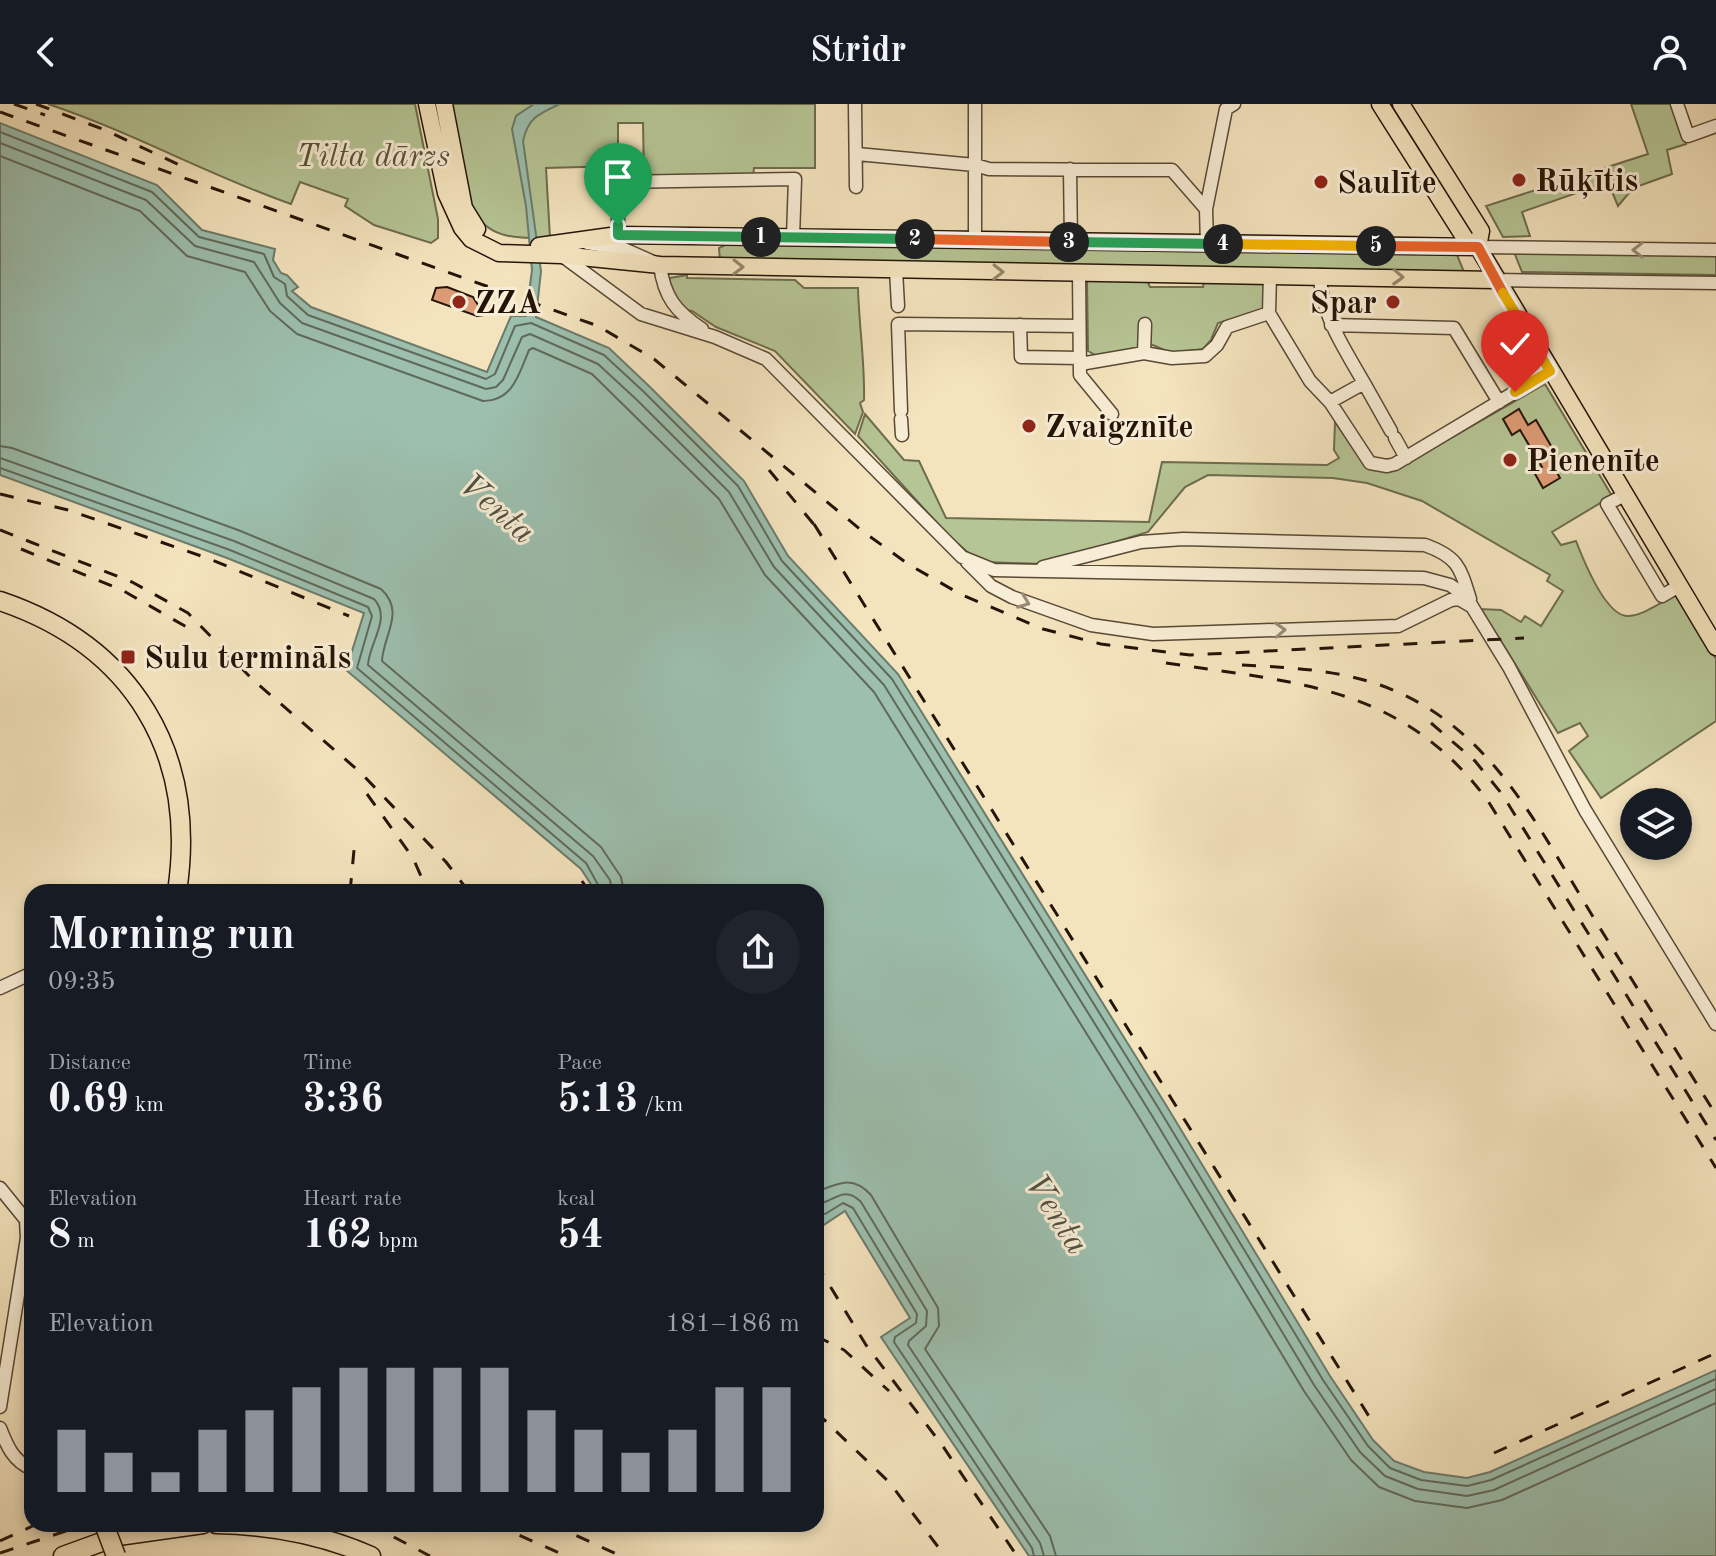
<!DOCTYPE html>
<html lang="en">
<head>
<meta charset="utf-8">
<style>
	:root { --surface:#171b24; --page:#20242c; --text:#f1f3f6; --muted:#9ea1a6; --accent:#8c9099 }
	body { margin:0; font-family:"Old Standard TT",serif; background:var(--page); color:var(--text); height:100vh; display:flex; flex-direction:column; font-size:30px; white-space:nowrap }
	* { box-sizing:border-box; margin:0 }
	p { font-size:26px; color:var(--muted) }
	.icon { flex:none; width:44px; height:44px; fill:none; stroke:currentColor; stroke-width:2; stroke-linecap:round; stroke-linejoin:round }
	.map { position:relative; flex:1; overflow:hidden }
	.side { position:absolute; left:24px; top:780px; width:800px; height:648px; display:flex; flex-direction:column; background:var(--surface); border-radius:24px; box-shadow:0 4px 12px #0003 }
	.side>* { flex:none }
	.buttons { position:absolute; left:1620px; top:684px; display:grid; gap:16px }
	.buttons a { display:grid; place-items:center; width:72px; height:72px; border-radius:50%; background:var(--surface); box-shadow:0 4px 12px #0003; font-size:40px }
	.pin { position:absolute; display:grid; place-items:center; width:68px; height:68px; color:#fff; margin:-82px -34px; border-radius:50% 50% 50% 0; rotate:-45deg; box-shadow:0 0 8px #0007 }
	.pin .icon { rotate:45deg }
	.km { position:absolute; width:40px; height:40px; margin:-20px; border-radius:50%; background:#222; color:#fff; font-size:22px; line-height:40px; text-align:center }
	.round { display:grid; place-items:center; flex:none; width:84px; height:84px; border-radius:42px; background:var(--page) }
	.overview { display:flex; align-items:center; justify-content:space-between; height:136px; padding:0 24px }
	h1 { font-size:44px; font-weight:700; line-height:60px }
	.metrics { display:grid; grid-template-columns:repeat(3,1fr); gap:12px; height:136px; padding:8px 24px }
	.metrics div { display:grid; align-content:center }
	.metrics b { font-size:40px; font-weight:700 }
	.metrics small { font-size:22px; font-weight:400 }
	.metrics p { font-size:22px }
	.chart { height:224px; padding:16px 24px }
	.chart p { display:flex; justify-content:space-between }
	.chart svg { width:100%; height:144px; margin-top:8px; stroke:var(--accent); stroke-width:6 }
	header { display:flex; justify-content:space-between; align-items:center; height:104px; padding:0 24px; background:var(--surface); font-size:36px; font-weight:700 }
	.map>svg:first-child { display:block }
</style>
</head>
<body>
<header><svg class="icon" aria-label="back" viewBox="0 0 24 24"><path d="M15 5l-7 7 7 7"/></svg>Stridr<svg class="icon" aria-label="person" viewBox="0 0 24 24"><circle cx="12" cy="8" r="4"/><path d="M4 21q1-7 8-7t8 7"/></svg></header>
<div class="map">
<svg width="1716" height="1452" viewBox="0 0 1716 1452">
	<rect width="100%" height="100%" fill="#f4e4be"/>
	<filter id="stains"><feTurbulence type="fractalNoise" baseFrequency=".0025" numOctaves="4"/><feColorMatrix values="0 0 0 0 .2 0 0 0 0 .09 0 0 0 0 .02 0 0 0 .5 -.17"/></filter>
	<radialGradient id="worn" r=".72"><stop offset=".6" stop-color="#630" stop-opacity="0"/><stop offset="1" stop-color="#630" stop-opacity=".3"/></radialGradient>
	<!-- green -->
	<path fill="#b6c595" stroke="#6d6c4e" stroke-width="2" d="M48,0H415L438,115V134L431,139L374,121L345,102L348,95L300,78L291,100C208,71 132,28 48,0Z
		M450,0H815V64H754L753,73H644L643,19H618V62L546,64L550,134C515,134 488,136 470,102Z
		M1631,0H1673L1686,40L1667,46L1672,70L1633,84L1618,102L1608,78L1522,108L1530,132L1503,133L1486,102L1648,50Z
		M727,140L1455,146L1464,168L720,157L719,144Z
		M1514,148L1716,150V171L1522,168Z
		M687,171V174L795,176L804,184H858C859,222 865,259 864,296L860,299L863,308L855,330L775,247L716,223L692,207L687,206L688,209L681,204L668,180L670,174Z
		M1089,176H1147L1150,183H1203L1204,176L1265,177L1264,205L1218,219L1211,236L1203,245L1171,249L1153,241L1097,252L1088,247L1087,177Z
		M1545,280L1612,392L1552,428L1561,441L1576,437C1583,455 1606,514 1629,512C1644,511 1663,497 1676,491L1716,555V617L1601,694L1569,647L1588,632L1580,619L1558,629L1481,505L1501,506L1521,518L1525,512L1541,522L1563,487L1547,477L1550,471L1422,397L1367,379L1333,374L1208,371L1185,383L1148,428L1042,460L985,458L972,452L948,431L858,332L865,310L904,356L919,357L946,414L1149,418L1162,358L1327,361L1339,354L1334,346L1335,318L1366,362L1395,366Z"/>
	<!-- water -->
	<path fill="#9cbfae" stroke="#6c7b6b" stroke-width="2" d="M534,0H560C538,10 528,14 523,37L541,167L536,213L609,244L650,283L744,377L788,452L898,570L1166,1001L1330,1272L1373,1336L1394,1357L1424,1368L1467,1374L1490,1368L1716,1266V1452H1029L881,1233L910,1214L845,1107L822,1122L816,1113V788H596L581,765L346,566L364,509L227,454L0,371V19L157,81L202,126L275,145L273,156L281,169L287,171L298,183L292,187L311,203L487,268L511,212H526L532,166L526,102L512,25L516,12Z"/>
	<g fill="none" stroke-linecap="round" stroke-linejoin="round">
		<!-- shore -->
		<path stroke="#606a5a" stroke-width="2" d="M0,28L152,88L199,133L264,150L274,173L285,180L287,192L308,211L486,275L495,270L515,222L531,219L604,251L644,288L738,382L782,457L892,575L1159,1005L1323,1276L1368,1342L1390,1364L1421,1376L1467,1382L1491,1376L1716,1275
			M0,39L146,96L195,142L254,158L280,199L302,219L486,285L496,283L503,276L522,233L530,230L598,260L637,296L729,388L774,463L884,581L1151,1010L1314,1281L1360,1348L1385,1372L1418,1385L1467,1392L1494,1386L1716,1285
			M0,52L140,107L187,152L245,168L270,207L297,230L483,297C513,297 519,270 529,246L533,244L592,270L719,395L765,471L874,588L1141,1017L1304,1287L1351,1356L1379,1383L1415,1397L1467,1404L1502,1396L1716,1299
			M0,342L12,344L238,426L381,485C406,508 383,531 382,557L601,743L621,773L624,788
			M0,354L234,437L374,495C392,514 369,539 368,561L593,752L610,776L612,788
			M0,364L230,446L368,503L372,512L357,564L586,759L602,788
			M816,1088C837,1080 852,1070 871,1091L938,1204L939,1222L925,1245L1050,1432L1056,1452
			M816,1100C834,1099 843,1080 861,1098L927,1207L926,1222L909,1237L908,1241L1040,1439L1044,1452
			M816,1110H825L843,1099L853,1104L917,1210L916,1219L895,1233L894,1238L1032,1444L1034,1452"/>
	</g>
	<!-- building -->
	<path fill="#dd9c76" stroke="#241407" stroke-width="2" d="M447,183L473,193L478,201L486,197L491,199L492,210L477,212L432,196L436,184Z
		M1519,305L1528,321L1536,316L1558,354L1551,358L1560,374L1543,384L1534,368L1542,363L1520,326L1512,331L1503,315Z"/>
	<g fill="none" stroke-linecap="round" stroke-linejoin="round">
		<!-- minor casing -->
		<g stroke="#584835" stroke-width="15">
			<path id="minor" d="M855,0L856,83
				M1677,0L1688,32L1716,22
				M857,50L975,61L989,65L1172,66L1206,105L1207,140
				M1070,65L1071,138
				M1206,105L1226,5L1234,0
				M618,131V78L795,75L793,133
				M975,136V0
				M587,139L624,145L660,161C664,193 676,208 702,225
				M1478,143L1716,146
				M561,151L641,210L715,233L766,255L962,453L994,466L1424,474L1450,481L1465,491L1509,563L1585,706L1716,920
				M896,166L898,202
				M1079,169L1080,271L1112,310
				M1270,171L1269,209L1310,277L1330,298L1370,359L1387,362L1395,360L1550,267
				M1320,171C1321,212 1345,245 1364,279L1330,298
				M1495,176L1716,179
				M1020,221L1021,253L1080,254
				M1331,221L1454,224L1499,298
				M1144,249L1145,220
				M1080,260L1144,249L1172,254L1205,252L1217,241L1227,223L1269,209
				M1364,279L1391,327
				M901,307L898,220L1079,222
				M901,315L902,331
				M1395,334L1406,354
				M1625,391L1607,400L1662,492L1679,482
				M967,458L991,482L1012,493L1091,521L1153,530L1398,522L1451,496L1459,495L1471,502
				M1043,463L1141,438L1183,435L1425,441C1458,453 1460,463 1470,495
				M0,884L32,869
				M0,1084L26,1116L27,1134L0,1303
				M0,1324C7,1342 13,1357 32,1365"/>
		</g>
		<!-- major casing -->
		<g stroke="#241407" stroke-width="19">
			<path id="major" d="M427,0L446,89L462,124L471,135L499,149L561,151L660,161L1495,176
				M444,0L464,104L477,125
				M1380,0L1466,136L1478,143L1716,543
				M1401,0L1481,127L1478,143
				M539,142L618,131L1478,143"/>
		</g>
		<!-- highway casing -->
		<g stroke="#241407" stroke-width="21">
			<path id="highway" d="M0,497C133,542 198,649 177,788
				M216,1420C271,1421 321,1430 371,1452
				M63,1452L118,1432L203,1420"/>
		</g>
		<!-- minor -->
		<use href="#minor" stroke="#f8edd5" stroke-width="12"/>
		<!-- major -->
		<use href="#major" stroke="#f4e4be" stroke-width="16"/>
		<!-- highway -->
		<use href="#highway" stroke="#f4e4be" stroke-width="18"/>
		<!-- rail -->
		<path stroke="#241407" stroke-width="3" stroke-dasharray="14 14" stroke-linecap="butt" d="M14,0L45,11
			M36,0L105,26L190,66
			M0,8L598,222L654,255L861,426L908,460L960,490L1043,525L1101,540L1190,551L1524,534
			M769,366L821,429
			M0,390L68,406L207,454L349,512
			M814,420L1370,1314
			M0,426L132,478L188,509L253,576L360,668L446,758L469,788
			M21,445L122,486L190,525
			M1166,559C1297,579 1402,581 1488,697L1716,1064
			M1242,561C1297,564 1351,566 1402,590C1497,634 1542,730 1595,816C1635,881 1676,946 1716,1011
			M1431,619L1475,657L1502,690L1716,1036
			M367,690L413,754L428,788
			M582,777L589,788
			M350,788L354,746
			M816,1159L866,1241L942,1341L1017,1452
			M816,1232L844,1246L889,1287
			M816,1308L889,1378L945,1452
			M1494,1349L1716,1249
			M369,1420L430,1452
			M494,1420L566,1452
			M551,1420L621,1452
			M0,1437L37,1420
			M0,1449L87,1420"/>
		<!-- highway-bridge casing -->
		<g stroke="#241407" stroke-width="21" stroke-linecap="butt">
			<path id="highway-bridge" d="M104,1420L116,1452"/>
		</g>
		<!-- highway-bridge -->
		<use href="#highway-bridge" stroke="#f4e4be" stroke-width="18"/>
	</g>
	<!-- one-way arrows -->
	<defs><path id="oneway-chevron" d="M-2-3.5L2.5 0L-2 3.5" fill="none" stroke-width="1.6" stroke-linecap="round" stroke-linejoin="round" transform="scale(2)"/></defs>
	<g stroke="#998b78">
		<use href="#oneway-chevron" transform="translate(1638 146) rotate(-180)"/>
		<use href="#oneway-chevron" transform="translate(1024 498) rotate(21)"/>
		<use href="#oneway-chevron" transform="translate(1280 526) rotate(-2)"/>
	</g>
	<g stroke="#96866c">
		<use href="#oneway-chevron" transform="translate(738 163) rotate(1)"/>
		<use href="#oneway-chevron" transform="translate(998 168) rotate(1)"/>
		<use href="#oneway-chevron" transform="translate(1398 173) rotate(2)"/>
	</g>
	<g fill="none" stroke-linecap="round" stroke-linejoin="round">
		<!-- split-1 casing -->
		<g stroke="#fff" stroke-width="16">
			<path id="split-1" d="M618,121V131L761,133"/>
		</g>
		<!-- split-2 casing -->
		<g stroke="#fff" stroke-width="16">
			<path id="split-2" d="M761,133L915,135"/>
		</g>
		<!-- split-3 casing -->
		<g stroke="#fff" stroke-width="16">
			<path id="split-3" d="M915,135L1069,138"/>
		</g>
		<!-- split-4 casing -->
		<g stroke="#fff" stroke-width="16">
			<path id="split-4" d="M1069,138L1223,140"/>
		</g>
		<!-- split-5 casing -->
		<g stroke="#fff" stroke-width="16">
			<path id="split-5" d="M1223,140L1376,142"/>
		</g>
		<!-- split-6 casing -->
		<g stroke="#fff" stroke-width="16">
			<path id="split-6" d="M1376,142L1478,143L1503,189"/>
		</g>
		<!-- split-7 casing -->
		<g stroke="#fff" stroke-width="16">
			<path id="split-7" d="M1503,189L1550,267L1515,288"/>
		</g>
		<!-- split-1 -->
		<use href="#split-1" stroke="#22a559" stroke-width="10"/>
		<!-- split-2 -->
		<use href="#split-2" stroke="#22a559" stroke-width="10"/>
		<!-- split-3 -->
		<use href="#split-3" stroke="#f0652b" stroke-width="10"/>
		<!-- split-4 -->
		<use href="#split-4" stroke="#22a559" stroke-width="10"/>
		<!-- split-5 -->
		<use href="#split-5" stroke="#f5b400" stroke-width="10"/>
		<!-- split-6 -->
		<use href="#split-6" stroke="#f0652b" stroke-width="10"/>
		<!-- split-7 -->
		<use href="#split-7" stroke="#f5b400" stroke-width="10"/>
	</g>
	<!-- markers -->
	<g fill="#8f2418" stroke="#f8edd5" stroke-width="3">
		<circle cx="1519" cy="76" r="8"/>
		<circle cx="1321" cy="78" r="8"/>
		<circle cx="459" cy="198" r="8"/>
		<circle cx="1393" cy="198" r="8"/>
		<circle cx="1029" cy="322" r="8"/>
		<circle cx="1510" cy="356" r="8"/>
		<rect x="120" y="545" width="16" height="16" rx="4"/>
	</g>
	<g text-anchor="middle" stroke-width="6" stroke-linejoin="round" paint-order="stroke">
		<!-- park labels -->
		<g font-size="32" font-style="italic" fill="#575239" stroke="#f8edd5">
			<text x="373" y="62">Tilta dārzs</text>
		</g>
		<!-- poi labels -->
		<g font-size="32" font-weight="bold" fill="#241407" stroke="#f8edd5" text-anchor="start">
			<text x="1535" y="87">Rūķītis</text>
			<text x="1337" y="89">Saulīte</text>
			<text x="475" y="209">ZZA</text>
			<text x="1377" y="209" text-anchor="end">Spar</text>
			<text x="1045" y="333">Zvaigznīte</text>
			<text x="1526" y="367">Pienenīte</text>
			<text x="144" y="564">Sulu termināls</text>
		</g>
		<!-- water labels -->
		<g font-size="34" font-style="italic" fill="#4e5041" stroke="#f8edd5">
			<text transform="translate(498 403) rotate(41)" y="12">Venta</text>
			<text transform="translate(1058 1109) rotate(57)" y="12">Venta</text>
		</g>
	</g>
	<rect width="100%" height="100%" filter="url(#stains)"/>
	<rect width="100%" height="100%" fill="url(#worn)"/>
</svg>
<div class="buttons">
<a><svg class="icon" aria-label="layers" viewBox="0 0 24 24"><path d="M12 4l9 5-9 5-9-5zM3 14l9 5 9-5"/></svg></a>
</div>
<div class="pin" style="left:618px;top:121px;background:#1e9e55"><svg class="icon" aria-label="arrive" viewBox="0 0 24 24"><path d="M6 21V4h12l-3 4 3 4H6"/></svg></div>
<div class="pin" style="left:1515px;top:288px;background:#d93025"><svg class="icon" aria-label="check" viewBox="0 0 24 24"><path d="M5 12l5 5 9-10"/></svg></div>
<b class="km" style="left:761px;top:133px">1</b>
<b class="km" style="left:915px;top:135px">2</b>
<b class="km" style="left:1069px;top:138px">3</b>
<b class="km" style="left:1223px;top:140px">4</b>
<b class="km" style="left:1376px;top:142px">5</b>
<section class="side">
<div class="overview"><div><h1>Morning run</h1><p>09:35</p></div><a class="round"><svg class="icon" aria-label="share" viewBox="0 0 24 24"><path d="M12 15V3M7 8l5-5 5 5M5 13v7h14v-7"/></svg></a></div>
<div class="metrics">
<div><p>Distance</p><b>0.69<small> km</small></b></div>
<div><p>Time</p><b>3:36</b></div>
<div><p>Pace</p><b>5:13<small> /km</small></b></div>
</div>
<div class="metrics">
<div><p>Elevation</p><b>8<small> m</small></b></div>
<div><p>Heart rate</p><b>162<small> bpm</small></b></div>
<div><p>kcal</p><b>54</b></div>
</div>
<div class="chart"><p><span>Elevation</span>181–186 m</p>
<svg viewBox="0 0 160 44" preserveAspectRatio="none"><path d="M5 44V25M15 44V32M25 44V38M35 44V25M45 44V19M55 44V12M65 44V6M75 44V6M85 44V6M95 44V6M105 44V19M115 44V25M125 44V32M135 44V25M145 44V12M155 44V12"/></svg>
</div>
</section>
</div>
</body>
</html>
